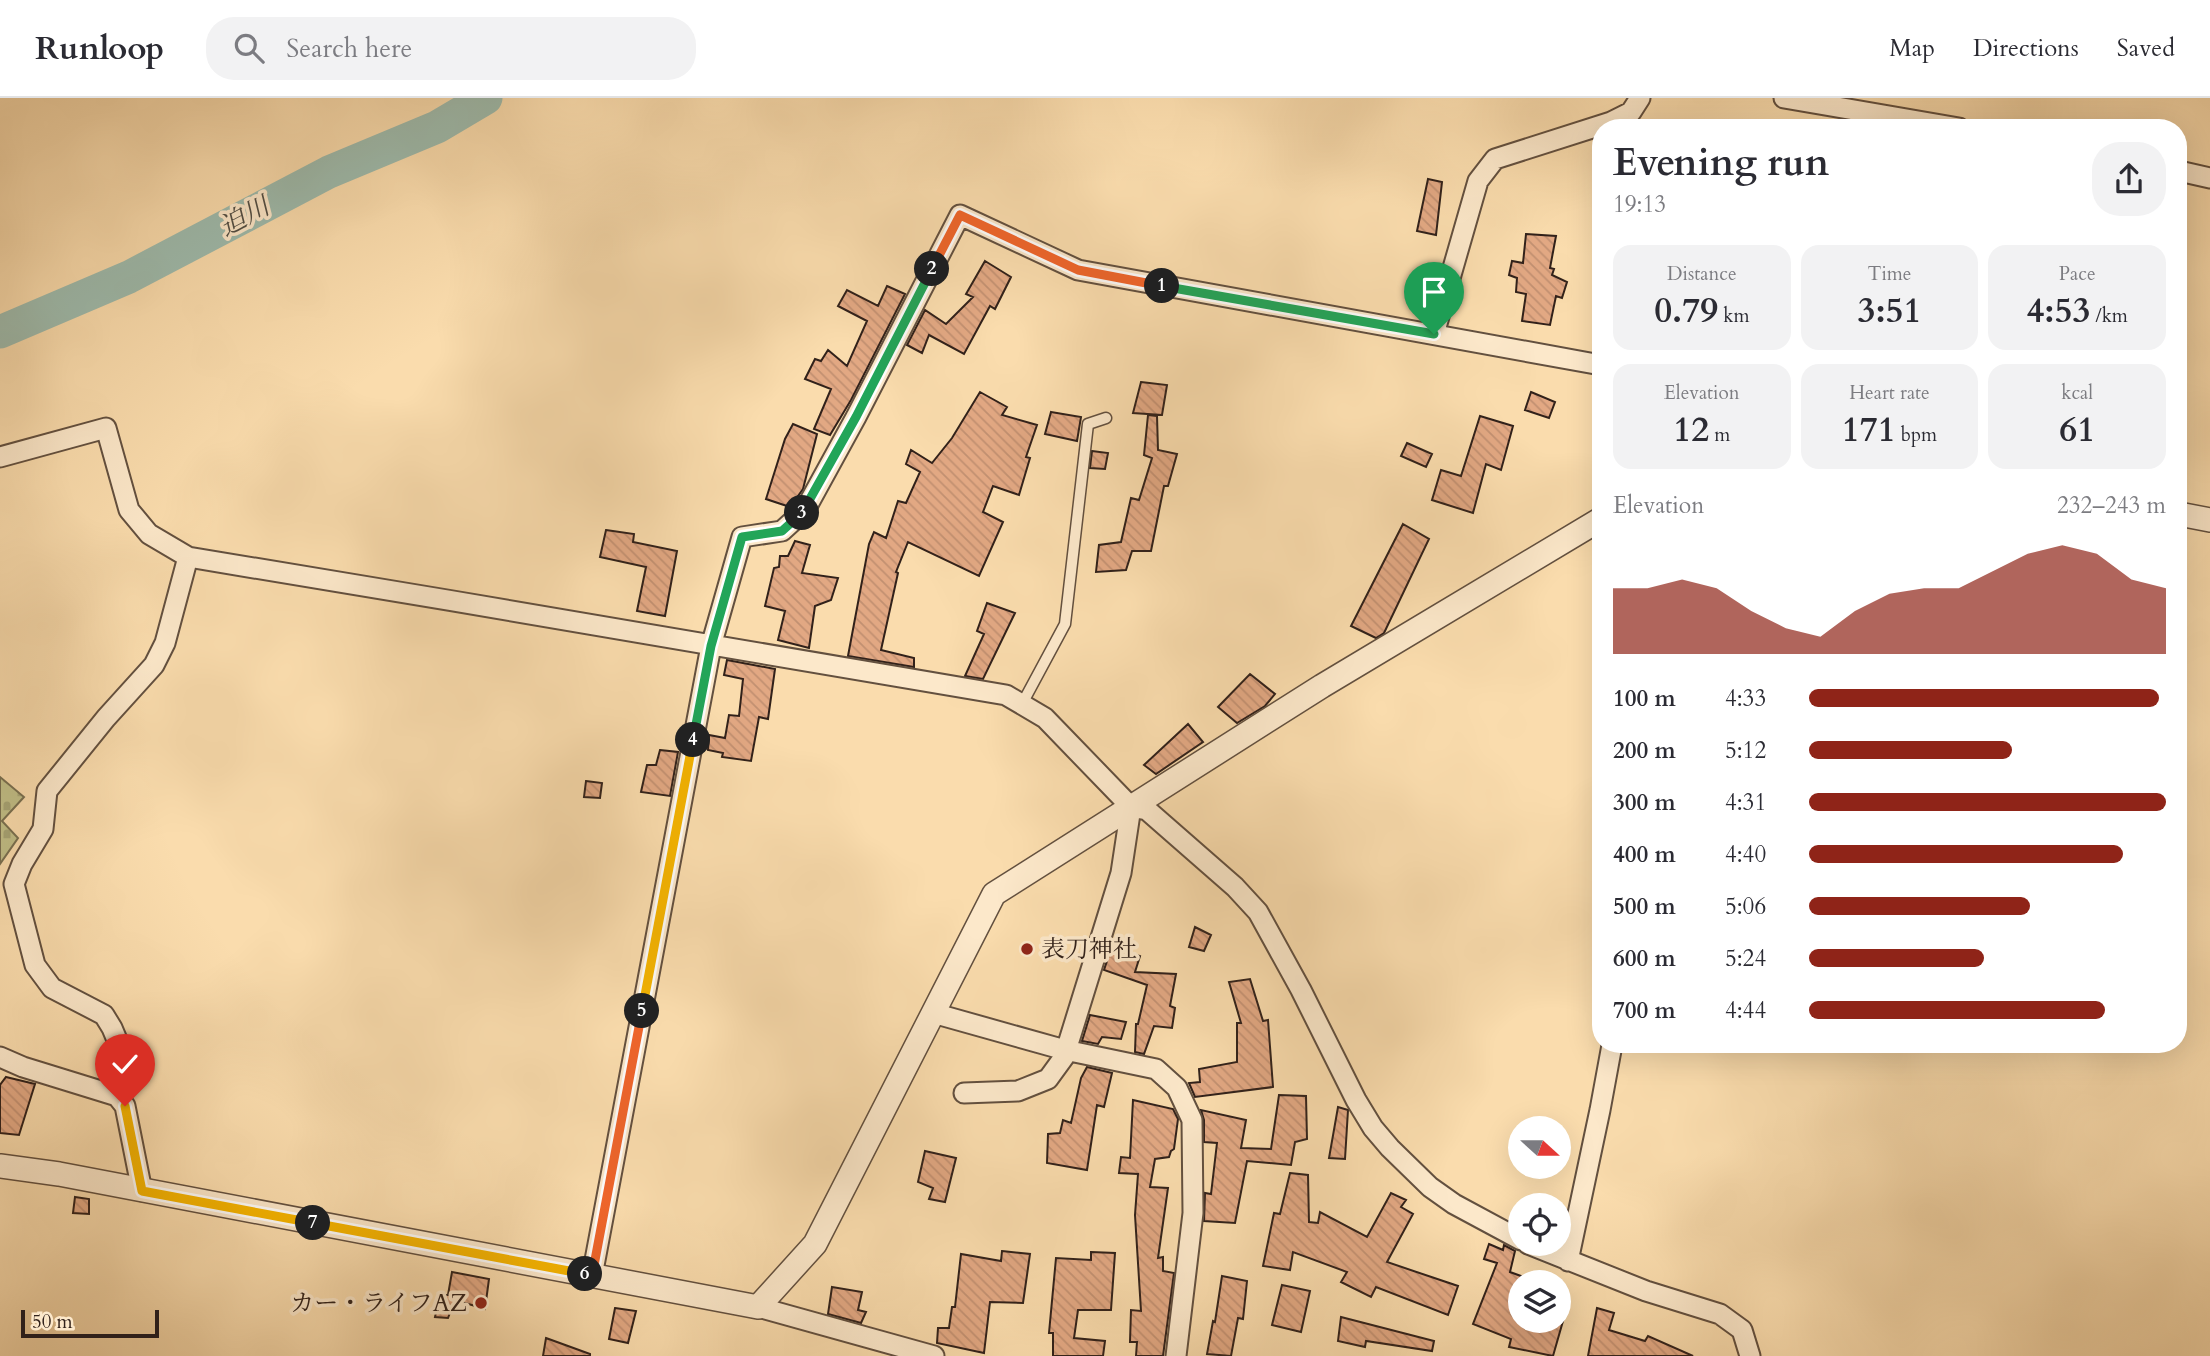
<!DOCTYPE html>
<html lang="en">
<head>
<meta charset="utf-8">
<style>
	:root { --surface:#fff; --page:#f2f2f3; --text:#2b2b33; --muted:#7c7c81; --line:#e1e1e2; --accent:#8f2418 }
	body { margin:0; font-family:Cardo,"Noto Serif JP",serif; background:var(--page); color:var(--text); height:100vh; display:flex; flex-direction:column; font-size:26px; white-space:nowrap }
	* { box-sizing:border-box; margin:0 }
	p { font-size:23px; color:var(--muted) }
	.icon { flex:none; width:38px; height:38px; fill:none; stroke:currentColor; stroke-width:2; stroke-linecap:round; stroke-linejoin:round }
	.map { position:relative; flex:1; overflow:hidden }
	.drawer { position:absolute; left:1592px; top:21px; width:595px; height:934px; display:flex; flex-direction:column; background:var(--surface); border-radius:28px; box-shadow:0 7px 28px #0002 }
	.drawer>* { flex:none }
	.needle { width:46px; rotate:111deg }
	.tools { position:absolute; left:1508px; top:1018px; display:grid; gap:14px }
	.tools a { display:grid; place-items:center; width:63px; height:63px; border-radius:50%; background:var(--surface); box-shadow:0 7px 28px #0002; font-size:35px }
	.scale { position:absolute; left:21px; bottom:18px; width:138px; box-sizing:border-box; padding-left:7px; border:4px solid #31211a; border-top:0; font-size:19px; line-height:24px; white-space:nowrap; color:#31211a; -webkit-text-stroke:5px #fce8ca; paint-order:stroke }
	.pin { position:absolute; display:grid; place-items:center; width:60px; height:60px; color:#fff; margin:-72px -30px; border-radius:50% 50% 50% 0; rotate:-45deg; box-shadow:0 0 7px #0007 }
	.pin .icon { rotate:45deg }
	.km { position:absolute; width:35px; height:35px; margin:-18px; border-radius:50%; background:#222; color:#fff; font-size:19px; line-height:35px; text-align:center }
	.round { display:grid; place-items:center; flex:none; width:74px; height:74px; border-radius:28px; background:var(--page) }
	.head { display:flex; align-items:center; justify-content:space-between; height:119px; padding:0 21px }
	h1 { font-size:38px; font-weight:600; line-height:52px }
	.figures { display:grid; grid-template-columns:repeat(3,1fr); gap:10px; height:119px; padding:7px 21px }
	.figures div { display:grid; align-content:center; border-radius:18px; background:var(--page); text-align:center }
	.figures b { font-size:35px; font-weight:600 }
	.figures small { font-size:19px; font-weight:400 }
	.figures p { font-size:19px }
	.chart { height:196px; padding:14px 21px }
	.chart p { display:flex; justify-content:space-between }
	.chart svg { width:100%; height:126px; margin-top:7px; fill:var(--accent); opacity:.7 }
	ul { padding:0 21px; list-style:none; font-size:23px }
	li { display:grid; grid-template-columns:112px 84px 1fr; align-items:center; height:52px }
	li i { height:18px; border-radius:9px; background:var(--accent) }
	header { display:flex; align-items:center; gap:42px; box-sizing:border-box; height:98px; padding:0 35px; background:var(--surface); border-bottom:2px solid var(--line) }
	header strong { font-size:33px }
	nav { display:flex; gap:38px; margin-inline-start:auto; font-size:24px }
	.search { width:490px; height:63px; background:var(--page); display:flex; align-items:center; gap:18px; box-sizing:border-box; padding:0 24px; border-radius:28px; color:var(--muted); font-size:26px }
	.map>svg:first-child { display:block }
</style>
</head>
<body>
<header>
<strong>Runloop</strong>
<div class="search"><svg class="icon" aria-label="search" viewBox="0 0 24 24"><circle cx="10" cy="10" r="6"/><path d="M15 15l6 6"/></svg>Search here</div>
<nav><a>Map</a><a>Directions</a><a>Saved</a></nav>
</header>
<div class="map">
<svg width="2210" height="1258" viewBox="0 0 2210 1258">
	<defs>
		<pattern id="cemetery-stones" width="16" height="16" patternUnits="userSpaceOnUse" patternTransform="scale(1.75)"><rect width="16" height="16" fill="#c1bf88"/><path d="M2 7V4a2 2 0 0 1 4 0v3zM10 15v-3a2 2 0 0 1 4 0v3z" fill="#a6a475"/></pattern>
		<pattern id="building-back-hatch" width="6" height="6" patternUnits="userSpaceOnUse" patternTransform="scale(1.75)"><rect width="6" height="6" fill="#e2a883"/><path d="M-1 5l2 2M0 0l6 6M5-1l2 2" fill="none" stroke="#c29071"/></pattern>
	</defs>
	<rect width="100%" height="100%" fill="#fadcad"/>
	<filter id="stains"><feTurbulence type="fractalNoise" baseFrequency=".00286" numOctaves="4"/><feColorMatrix values="0 0 0 0 .2 0 0 0 0 .09 0 0 0 0 .02 0 0 0 .5 -.17"/></filter>
	<radialGradient id="worn" r=".72"><stop offset=".6" stop-color="#630" stop-opacity="0"/><stop offset="1" stop-color="#630" stop-opacity=".3"/></radialGradient>
	<!-- cemetery -->
	<path fill="url(#cemetery-stones)" stroke="#797051" stroke-width="2" d="M0,679L24,699L2,723L18,740L0,766Z"/>
	<g fill="none" stroke-linecap="round" stroke-linejoin="round">
		<!-- river -->
		<path stroke="#9ebbad" stroke-width="33" d="M0,234L129,179L329,74L437,29L486,0"/>
	</g>
	<!-- building -->
	<path fill="url(#building-back-hatch)" stroke="#31211a" stroke-width="2" d="M1428,81L1442,84L1436,137L1417,133Z
		M1526,136L1556,138L1550,170L1554,171L1552,177L1567,184L1562,200L1556,198L1550,227L1522,223L1526,196L1516,194L1517,180L1509,177L1512,163L1523,165Z
		M985,163L1011,179L995,211L990,208L964,256L929,237L922,255L907,247L925,212L946,226L973,199L966,196Z
		M887,188L905,196L851,302L830,337L814,331L831,291L805,281L815,261L821,263L828,252L847,268L867,223L838,208L847,192L878,208Z
		M1141,284L1167,287L1162,317L1133,315Z
		M980,294L1007,309L1002,317L1037,327L1026,359L1030,360L1019,397L993,388L983,414L1003,424L979,478L908,444L896,474L898,475L881,552L914,560V569L848,558L869,446L874,434L886,440L898,403L906,405L920,374L906,366L911,352L932,365L952,340Z
		M1531,294L1555,304L1549,320L1525,312Z
		M1051,314L1081,319L1077,343L1045,336Z
		M1148,317L1157,318L1158,352L1177,356L1168,388H1164L1151,453H1132L1126,472L1096,474L1099,447L1121,444L1131,400L1139,402L1152,360L1144,357Z
		M1480,318L1513,328L1501,372L1486,366L1473,415L1432,402L1441,372L1461,378Z
		M793,326L817,336L803,391L790,409L766,401L785,341Z
		M1407,345L1432,356L1426,369L1401,358Z
		M1092,353L1108,355L1105,371L1090,370Z
		M1403,426L1429,441L1384,535L1376,540L1351,528Z
		M606,432L634,436L633,444L677,453L665,518L637,513L646,469L600,459Z
		M795,443L810,447L802,475L838,480L831,502L815,508L809,550L778,542L785,513L765,508L774,470L779,469L780,458H788Z
		M987,505L1015,515L983,581L965,578L984,536L977,533Z
		M727,562L775,571L768,621L759,619L751,663L722,659L723,655L708,652L709,637L725,640L729,617L739,618L743,581L724,577Z
		M1250,576L1275,596L1265,608L1237,625L1218,609Z
		M1188,626L1203,644L1156,676L1144,667Z
		M660,652L678,654L670,698L641,694L647,667H656Z
		M586,683L602,685L600,700L584,699Z
		M1195,829L1211,837L1204,853L1189,849Z
		M1112,848L1140,858L1135,874L1176,876L1170,908L1175,910L1172,930L1154,928L1144,956L1135,954L1136,926H1138L1147,887L1104,872Z
		M1250,881L1263,923L1268,922L1273,989L1195,999L1189,985L1200,984L1199,971L1237,964V925H1241L1229,884Z
		M1090,917L1126,924L1121,941L1102,939L1098,946L1082,943Z
		M1087,969L1112,975L1104,1009L1097,1007L1087,1072L1047,1065L1048,1036L1060,1035L1063,1022L1071,1025L1081,980Z
		M6,979L35,986L19,1037L0,1035V987Z
		M1279,997L1306,998L1307,1041L1295,1044L1291,1067L1247,1063L1235,1125L1204,1123L1205,1095L1211,1096L1217,1045L1204,1044V1022L1201,1012L1246,1022L1241,1050L1271,1051Z
		M1133,1002L1173,1011L1178,1021L1174,1051L1171,1053L1169,1059L1155,1061L1150,1089L1168,1090L1158,1160L1163,1159V1173L1174,1175L1163,1258H1136L1137,1244H1130L1131,1212L1141,1213L1135,1117L1138,1076L1119,1075L1121,1059L1130,1060Z
		M1338,1009L1348,1012L1345,1061L1329,1060Z
		M925,1053L956,1060L945,1104L929,1101L933,1090L918,1084Z
		M1290,1075L1308,1077L1309,1124L1318,1125L1320,1114L1367,1139L1391,1095L1406,1102L1401,1109L1413,1116L1387,1164L1458,1188L1448,1217L1376,1189L1371,1199L1341,1184L1347,1174L1293,1154L1290,1172L1263,1168L1274,1115L1280,1116Z
		M75,1099L89,1101V1116L73,1115Z
		M1489,1146L1503,1152L1504,1147L1515,1153L1510,1174L1521,1178V1223H1563L1553,1258L1509,1249L1511,1241L1473,1226L1497,1165L1484,1161Z
		M1002,1153L1030,1156L1023,1205L990,1204L984,1255L937,1245L938,1230H949L952,1209H955L961,1156L1001,1163Z
		M1091,1154L1115,1155L1111,1212H1078L1074,1240L1105,1243L1103,1258H1053V1235H1049L1056,1160L1091,1162Z
		M452,1174L489,1181L485,1211L455,1202L448,1220L435,1219L440,1197H448Z
		M1222,1178L1247,1183L1243,1221L1238,1220L1231,1258L1207,1256L1213,1223L1215,1224Z
		M1282,1187L1310,1193L1301,1234L1272,1227Z
		M832,1189L862,1194L858,1212L866,1214L861,1225L828,1216Z
		M615,1210L636,1213L628,1245L609,1241Z
		M1597,1210L1614,1215L1609,1232L1645,1243L1648,1238L1693,1258H1588Z
		M1341,1219L1434,1243L1432,1253L1366,1243L1365,1249L1338,1243Z
		M546,1240L590,1256V1258H543Z"/>
	<g fill="none" stroke-linecap="round" stroke-linejoin="round">
		<!-- service casing -->
		<g stroke="#63503f" stroke-width="13">
			<path id="service" d="M1022,606L1065,526L1088,326L1106,320"/>
		</g>
		<!-- minor casing -->
		<g stroke="#63503f" stroke-width="23">
			<path id="minor" d="M1784,0L1959,30
				M2179,73L2210,80
				M1434,236L1478,83L1495,61L1611,24L1631,14L1640,0
				M0,359L106,330L129,412L149,436L188,459C461,503 733,552 1006,597L1045,620L1131,709L1121,775L1064,959L1048,981L1018,993L964,995
				M1131,709L1147,712L1235,789L1258,814L1301,892L1356,1002L1373,1030L1390,1050L1430,1089L1454,1106L1521,1142
				M933,915L1065,952L1156,971L1177,990L1192,1022L1193,1115L1176,1258
				M0,959L23,969L117,998L125,1008L142,1093
				M117,998L128,982V968L112,930L104,917L52,890L35,867L14,786L22,766L43,731L47,693L106,620L154,567L165,545L188,459
				M1528,1146L1646,1193L1720,1216L1742,1232L1750,1258
				M1568,1163L1600,1012L1612,947
				M592,1178L711,548L742,439L782,433L805,412L856,319L960,117L1078,172L1601,267
				M758,1209L934,1258"/>
		</g>
		<!-- tertiary casing -->
		<g stroke="#63503f" stroke-width="26">
			<path id="tertiary" d="M2179,416L2210,422
				M0,1068L59,1076L758,1209L815,1146L994,796L1322,588L1601,421"/>
		</g>
		<!-- service -->
		<use href="#service" stroke="#fce8ca" stroke-width="10"/>
		<!-- minor -->
		<use href="#minor" stroke="#fce8ca" stroke-width="19"/>
		<!-- tertiary -->
		<use href="#tertiary" stroke="#fce8ca" stroke-width="23"/>
	</g>
	<g fill="none" stroke-linecap="round" stroke-linejoin="round">
		<!-- split-1 casing -->
		<g stroke="#fff" stroke-width="14">
			<path id="split-1" d="M1162,188L1434,236"/>
		</g>
		<!-- split-2 casing -->
		<g stroke="#fff" stroke-width="14">
			<path id="split-2" d="M932,171L960,117L1078,172L1162,188"/>
		</g>
		<!-- split-3 casing -->
		<g stroke="#fff" stroke-width="14">
			<path id="split-3" d="M802,415L856,319L932,171"/>
		</g>
		<!-- split-4 casing -->
		<g stroke="#fff" stroke-width="14">
			<path id="split-4" d="M693,642L711,548L742,439L782,433L802,415"/>
		</g>
		<!-- split-5 casing -->
		<g stroke="#fff" stroke-width="14">
			<path id="split-5" d="M642,913L693,642"/>
		</g>
		<!-- split-6 casing -->
		<g stroke="#fff" stroke-width="14">
			<path id="split-6" d="M585,1176L592,1178L642,913"/>
		</g>
		<!-- split-7 casing -->
		<g stroke="#fff" stroke-width="14">
			<path id="split-7" d="M313,1125L585,1176"/>
		</g>
		<!-- split-8 casing -->
		<g stroke="#fff" stroke-width="14">
			<path id="split-8" d="M125,1008L142,1093L313,1125"/>
		</g>
		<!-- split-1 -->
		<use href="#split-1" stroke="#22a559" stroke-width="9"/>
		<!-- split-2 -->
		<use href="#split-2" stroke="#f0652b" stroke-width="9"/>
		<!-- split-3 -->
		<use href="#split-3" stroke="#22a559" stroke-width="9"/>
		<!-- split-4 -->
		<use href="#split-4" stroke="#22a559" stroke-width="9"/>
		<!-- split-5 -->
		<use href="#split-5" stroke="#f5b400" stroke-width="9"/>
		<!-- split-6 -->
		<use href="#split-6" stroke="#f0652b" stroke-width="9"/>
		<!-- split-7 -->
		<use href="#split-7" stroke="#f5b400" stroke-width="9"/>
		<!-- split-8 -->
		<use href="#split-8" stroke="#f5b400" stroke-width="9"/>
	</g>
	<!-- markers -->
	<g fill="#8f2418" stroke="#fce8ca" stroke-width="2.5">
		<circle cx="1027" cy="851" r="7"/>
		<circle cx="481" cy="1205" r="7"/>
	</g>
	<g text-anchor="middle" stroke-width="7" stroke-linejoin="round" paint-order="stroke">
		<!-- poi labels -->
		<g font-size="24" fill="#31211a" stroke="#fce8ca" text-anchor="start">
			<text x="1041" y="859">表刀神社</text>
			<text x="467" y="1213" text-anchor="end">カー・ライフAZ</text>
		</g>
		<!-- water labels -->
		<g font-size="26" font-style="italic" fill="#524f46" stroke="#fce8ca">
			<text transform="translate(244 118) rotate(-28)" y="9">迫川</text>
		</g>
	</g>
	<rect width="100%" height="100%" filter="url(#stains)"/>
	<rect width="100%" height="100%" fill="url(#worn)"/>
</svg>
<div class="tools">
<a><svg class="needle" viewBox="-14 -14 28 28"><path d="M0-13l5 13h-10z" fill="#e53935"/><path d="M0 13l5-13h-10z" fill="#7c7c81"/></svg></a>
<a><svg class="icon" aria-label="locate" viewBox="0 0 24 24"><circle cx="12" cy="12" r="6"/><path d="M12 2v4M12 18v4M2 12h4M18 12h4"/></svg></a>
<a><svg class="icon" aria-label="layers" viewBox="0 0 24 24"><path d="M12 4l9 5-9 5-9-5zM3 14l9 5 9-5"/></svg></a>
</div>
<div class="scale">50 m</div>
<div class="pin" style="left:1434px;top:236px;background:#1e9e55"><svg class="icon" aria-label="arrive" viewBox="0 0 24 24"><path d="M6 21V4h12l-3 4 3 4H6"/></svg></div>
<div class="pin" style="left:125px;top:1008px;background:#d93025"><svg class="icon" aria-label="check" viewBox="0 0 24 24"><path d="M5 12l5 5 9-10"/></svg></div>
<b class="km" style="left:1162px;top:188px">1</b>
<b class="km" style="left:932px;top:171px">2</b>
<b class="km" style="left:802px;top:415px">3</b>
<b class="km" style="left:693px;top:642px">4</b>
<b class="km" style="left:642px;top:913px">5</b>
<b class="km" style="left:585px;top:1176px">6</b>
<b class="km" style="left:313px;top:1125px">7</b>
<section class="drawer">
<div class="head"><div><h1>Evening run</h1><p>19:13</p></div><a class="round"><svg class="icon" aria-label="share" viewBox="0 0 24 24"><path d="M12 15V3M7 8l5-5 5 5M5 13v7h14v-7"/></svg></a></div>
<div class="figures">
<div><p>Distance</p><b>0.79<small> km</small></b></div>
<div><p>Time</p><b>3:51</b></div>
<div><p>Pace</p><b>4:53<small> /km</small></b></div>
</div>
<div class="figures">
<div><p>Elevation</p><b>12<small> m</small></b></div>
<div><p>Heart rate</p><b>171<small> bpm</small></b></div>
<div><p>kcal</p><b>61</b></div>
</div>
<div class="chart"><p><span>Elevation</span>232–243 m</p>
<svg viewBox="0 0 160 44" preserveAspectRatio="none"><path d="M0 44V21L10 21L20 18L30 21L40 29L50 35L60 38L70 29L80 23L90 21L100 21L110 15L120 9L130 6L140 9L150 18L160 21V44z"/></svg>
</div>
<ul>
<li><b>100 m</b>4:33<i style="width:98%"></i></li>
<li><b>200 m</b>5:12<i style="width:57%"></i></li>
<li><b>300 m</b>4:31<i style="width:100%"></i></li>
<li><b>400 m</b>4:40<i style="width:88%"></i></li>
<li><b>500 m</b>5:06<i style="width:62%"></i></li>
<li><b>600 m</b>5:24<i style="width:49%"></i></li>
<li><b>700 m</b>4:44<i style="width:83%"></i></li>
</ul>
</section>
</div>
</body>
</html>
